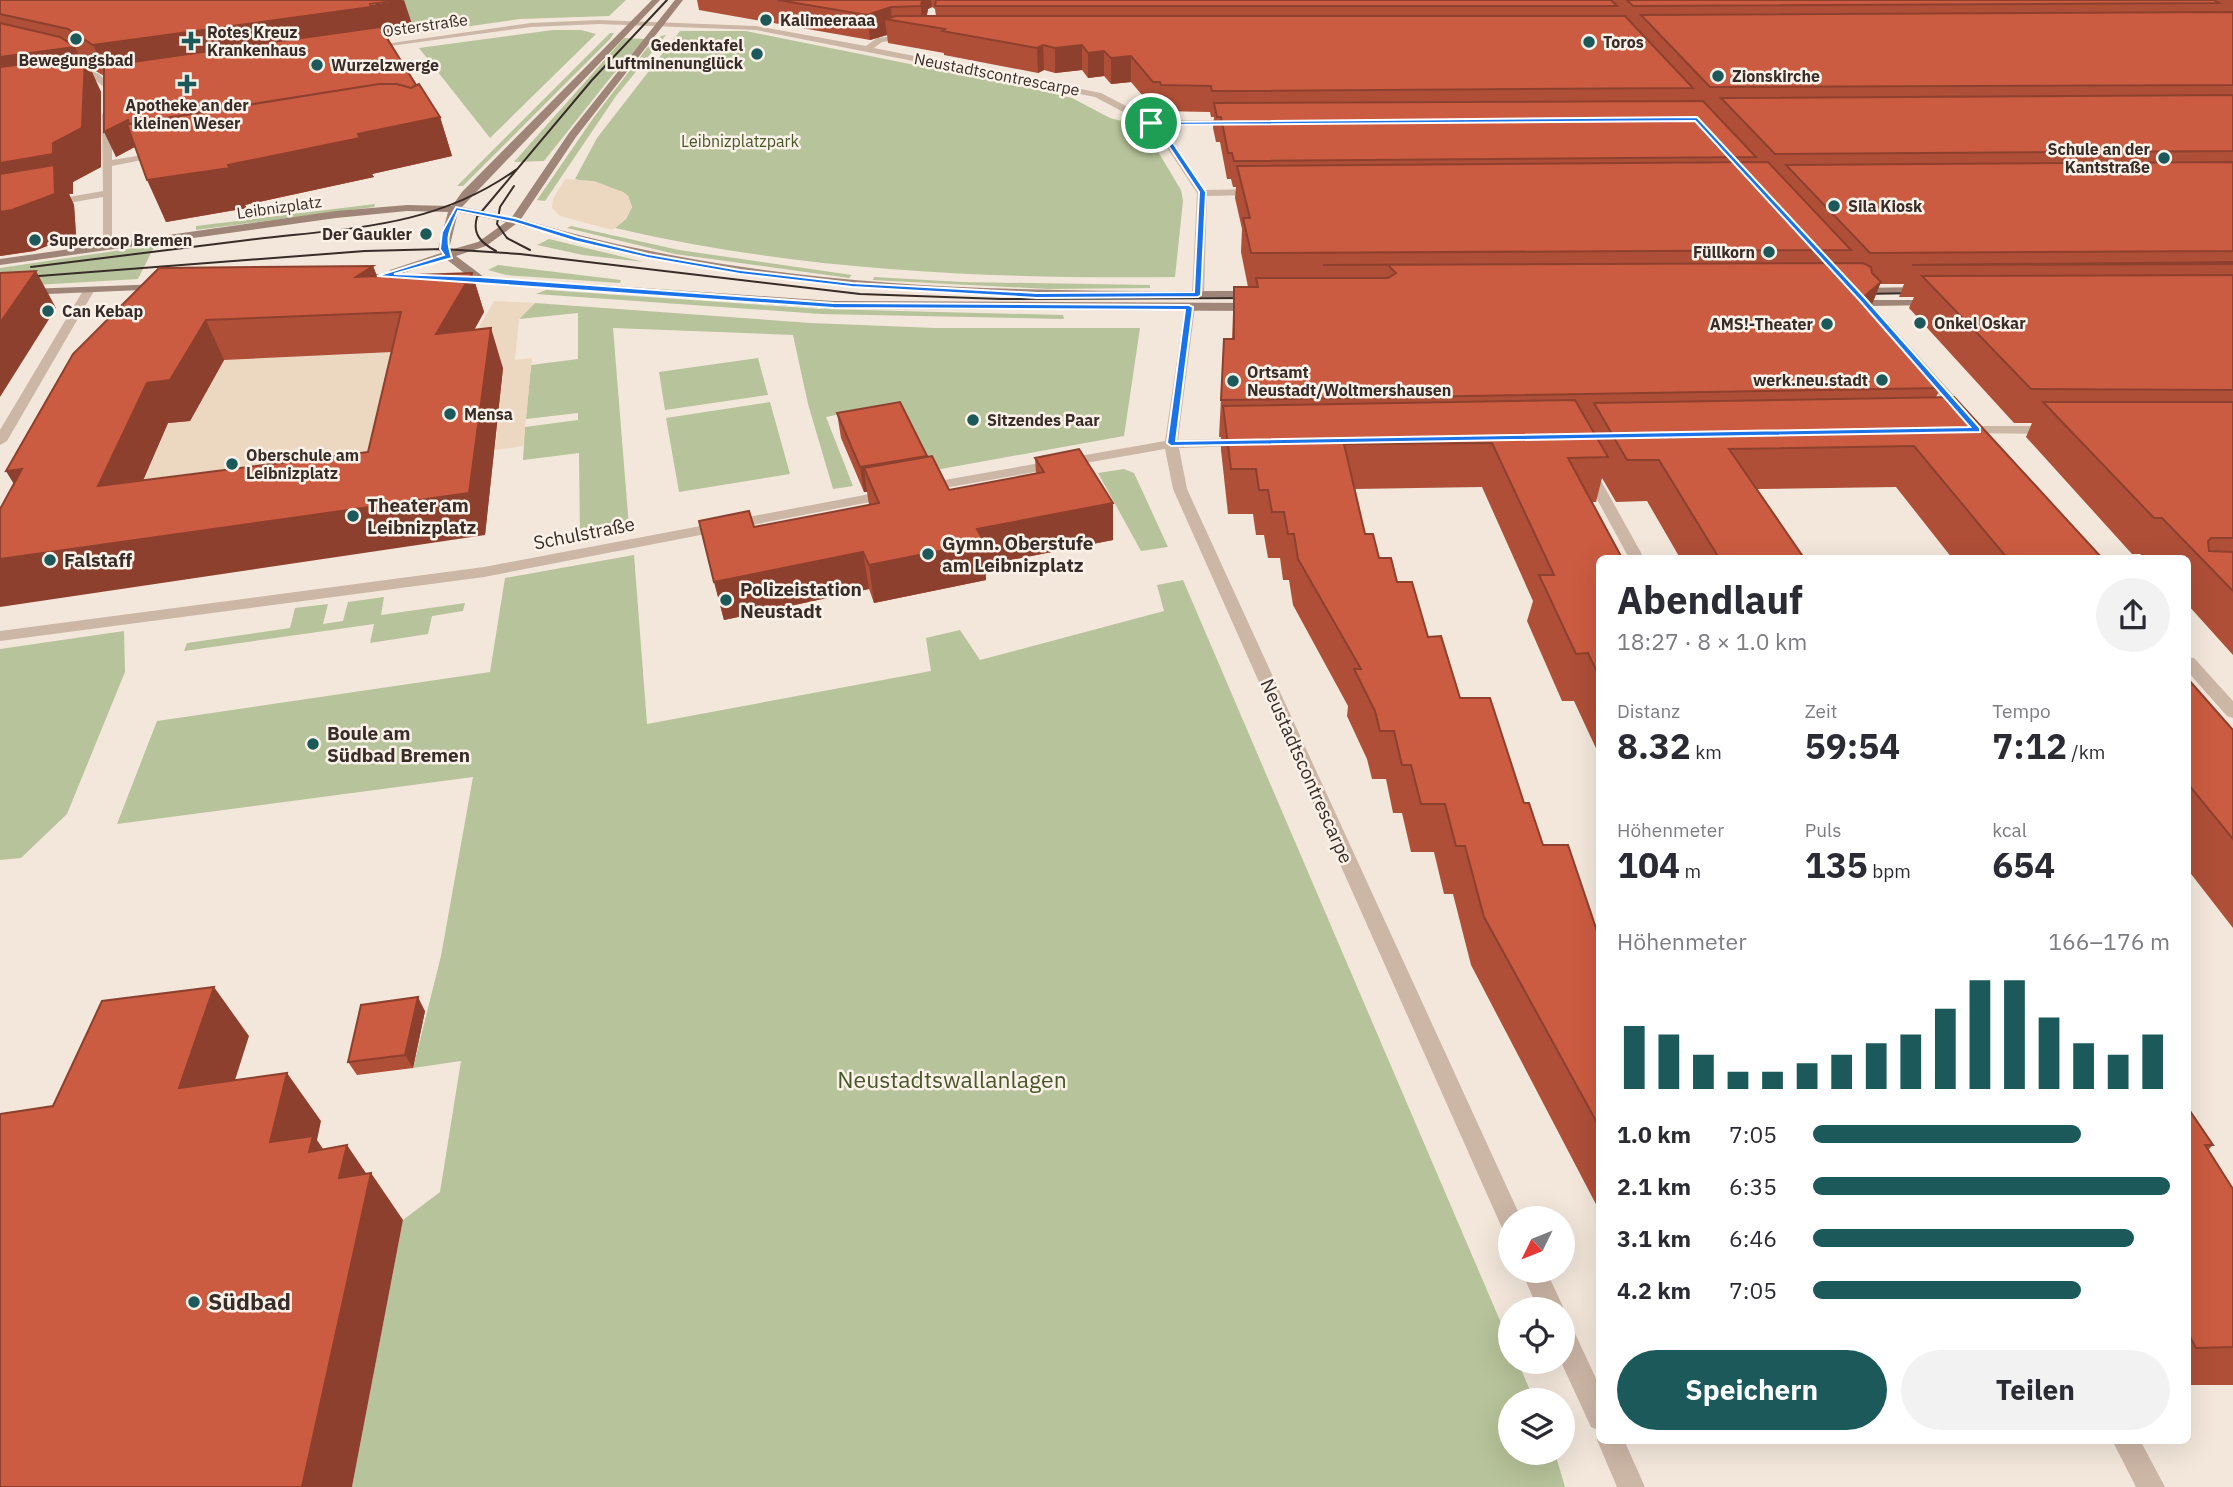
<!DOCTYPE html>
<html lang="de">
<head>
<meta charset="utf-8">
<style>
	:root { --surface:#fff; --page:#f2f2f3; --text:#2b2b33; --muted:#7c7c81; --accent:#1b595b }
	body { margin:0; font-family:"IBM Plex Sans",sans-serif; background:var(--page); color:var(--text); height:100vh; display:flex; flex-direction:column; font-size:26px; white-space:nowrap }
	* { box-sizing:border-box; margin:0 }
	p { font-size:23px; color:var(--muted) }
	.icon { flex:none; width:38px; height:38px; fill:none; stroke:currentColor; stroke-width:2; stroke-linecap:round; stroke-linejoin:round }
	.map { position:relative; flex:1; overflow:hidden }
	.details { position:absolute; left:1596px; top:555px; width:595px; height:889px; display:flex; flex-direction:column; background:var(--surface); border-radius:10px; box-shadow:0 7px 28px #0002 }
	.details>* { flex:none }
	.needle { width:46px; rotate:227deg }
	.tools { position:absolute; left:1498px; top:1206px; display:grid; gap:14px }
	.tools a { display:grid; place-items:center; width:77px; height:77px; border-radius:50%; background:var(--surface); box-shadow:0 7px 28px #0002; font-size:35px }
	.pin { position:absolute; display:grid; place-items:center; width:60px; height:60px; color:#fff; margin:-30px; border:4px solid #fff; border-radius:50%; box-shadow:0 2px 7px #0007 }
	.round { display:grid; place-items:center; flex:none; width:74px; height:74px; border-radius:37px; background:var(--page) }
	.summary { display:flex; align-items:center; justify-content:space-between; height:119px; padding:0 21px }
	h1 { font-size:38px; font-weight:700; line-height:52px }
	.stats { display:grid; grid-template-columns:repeat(3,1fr); gap:10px; height:119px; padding:7px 21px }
	.stats div { display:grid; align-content:center }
	.stats b { font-size:35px; font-weight:700 }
	.stats small { font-size:19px; font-weight:400 }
	.stats p { font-size:19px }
	.chart { height:196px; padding:14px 21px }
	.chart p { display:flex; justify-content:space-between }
	.chart svg { width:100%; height:126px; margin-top:7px; stroke:var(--accent); stroke-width:6 }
	.button { display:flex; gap:14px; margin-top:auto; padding:14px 21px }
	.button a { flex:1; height:80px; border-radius:42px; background:var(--accent); color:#fff; font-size:28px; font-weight:700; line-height:80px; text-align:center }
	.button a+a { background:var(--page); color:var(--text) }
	ul { padding:0 21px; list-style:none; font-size:23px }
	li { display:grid; grid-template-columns:112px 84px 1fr; align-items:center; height:52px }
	li i { height:18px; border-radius:9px; background:var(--accent) }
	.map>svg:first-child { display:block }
</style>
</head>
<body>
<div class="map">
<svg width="2233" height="1487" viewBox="0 0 2233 1487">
	<rect width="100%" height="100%" fill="#f3e7db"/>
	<!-- green -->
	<path fill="#b7c39a" d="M393,0H626L609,16L520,19L415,34Z
		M553,30H581L596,34L490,138L419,48Z
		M680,31H746L1029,88L1072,98L1110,118L1134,124L1151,140L1181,190L1183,201L1175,277C986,279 799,271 615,228L626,219L632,207L628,196L623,192L575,179L597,138Z
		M610,33H614L610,39L463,186H457Z
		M666,35L616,96L545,201L537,200L594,117L647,48L661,36Z
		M624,38L645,39L611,77L544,161L514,162Z
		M375,204L374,207L196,230V226Z
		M571,226L679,250L852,275L849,278L675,254L567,228Z
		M549,239L644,262L583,255L537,245Z
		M155,245L138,279L0,287V268Z
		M498,265L621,280L620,283L506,275L488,270Z
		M874,277L962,282L1150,285V288L1048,289L873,280Z
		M546,290L821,309L1063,315L1064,319L821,314L536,294Z
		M535,303L811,323L935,328H1140L1124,436L930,471L897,403L826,417L853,486L833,489L808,404L793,335L613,328L629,527L580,535L579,453L523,460L525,427L578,420V413L526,419L531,365L578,359V313L519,319Z
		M758,358L768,395L665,410L659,372Z
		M770,402L790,474L679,492L666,418Z
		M1124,469L1134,473L1168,547L1141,551L1098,473Z
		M634,555L647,724L931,671L926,638L960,630L980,660L1164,611L1157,585L1183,580L1510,1344V1362H1518L1534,1400H1510V1452L1555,1453L1565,1487H352L403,1220L440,1192L461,1061L413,1068L441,956L473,777L117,824L157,721L490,672L505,578Z
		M384,597L381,615L465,603L463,611L432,616L428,634L370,643L374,624L184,651L187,643L290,628L295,608L328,604L323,624L343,621L348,602Z
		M124,631L125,672L67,814L21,858L0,860V649Z"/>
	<!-- plaza -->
	<path fill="#ecd7c1" d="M565,179L594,181L623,192L628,196L632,207L626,219L612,230L560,216L552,208L553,199Z
		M494,301L535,303L519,319L515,360L532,358L523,446L495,450L503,368L390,470L141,484L201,338L309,355L355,354L358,349L468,346Z"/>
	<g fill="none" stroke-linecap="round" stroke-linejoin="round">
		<!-- street -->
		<path fill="#ccb6a6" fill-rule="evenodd" d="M599,20L756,26L866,46L877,38L913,34V38L882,42L874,48L1101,93L1153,120H1238V124L1235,125L1159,126L1167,133L1205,190L1258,189L1263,192L1258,195L1207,196L1204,295L1198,298L1192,295L1197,193L1160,137L1148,125L1095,97L756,30L599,24L531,27L368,49L364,47L531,23Z
			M72,63L99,74L112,86L105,88L93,78L69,68Z
			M107,111L112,114V160L162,152L167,155L112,166V248L103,246V197L0,215V209L103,191L102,114Z
			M84,289L94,291L7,441L0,445V430Z
			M1861,301H1869L1967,410V416H1957L1861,305Z
			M1185,305L1195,307L1178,440L1244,438L1251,442L1244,446L1179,448L1187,489L1521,1218H1510V1231L1502,1228L1173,489L1165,449L922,492L915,488L922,484L1165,441Z
			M1961,426H2052L2059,430L2052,434L1956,433V427Z
			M1588,466L1595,470L1644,558H1629L1581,470Z
			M891,490L898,494L896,497L484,577L0,641V631L484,567Z
			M2188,657L2194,658L2233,701V718L2227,716L2188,672Z
			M1521,1270H1546L1564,1309L1563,1311L1538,1309Z
			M1563,1323L1572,1327L1600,1387V1431L1591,1427L1561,1362Z
			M1600,1433V1440H1624L1645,1487H1617L1597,1440Z
			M2112,1440H2140L2165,1487H2136Z"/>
		<!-- secondary -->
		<path fill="#9f8478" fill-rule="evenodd" d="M652,0H660L462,207L512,217L569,133L675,0H683L576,137L521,219C763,291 1007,292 1257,291L1263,294L1257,297C1007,299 757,298 516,224L486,246L456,256L484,277L833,301L1257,303L1263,307L1257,311L833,309L449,281L443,278L445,276H468L446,259L400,274L415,275L417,277L411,280L351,279L349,277L355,274H389L390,270L441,253L438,249L448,212L407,211L336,218L0,265V259L336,211L407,205L452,206L462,192ZM458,212L506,222L478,242L450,250L449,249Z
			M162,284L166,285V289L0,296V290Z
			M1925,287L1929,288V292L1855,294L1849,291L1855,288Z
			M1936,300L1940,301V305L1869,306L1863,303L1869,300Z"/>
		<!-- tram -->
		<path stroke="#372c27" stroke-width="2" d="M514,186L500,207L497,224L507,238L530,250
			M496,251C481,243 472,234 477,217L592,80L667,0
			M31,267C103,258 176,249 248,240C345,228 434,229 517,169
			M0,279L365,251L443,249L520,254L860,294L1001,299L1253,298
			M1859,294L1922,293"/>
	</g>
	<!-- wall -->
	<path fill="#af4f38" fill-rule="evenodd" d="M0,0L415,33L387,37L416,85L440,117L452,156L372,174L374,177L245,205L247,208L166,222L135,147L116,157L104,76L89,67L101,92V167L73,182V194H69L74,205L76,235L34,251L0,256Z
		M697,0H2233V655L2188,605V558H2145L2140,554H2132L2026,437L2032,423H2014L1909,308L1914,297H1899L1904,284H1880L1870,310L1941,388L1936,397L2102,558H1952L1896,487L1757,489L1804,558H1680L1647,501L1616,502L1602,478L1596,502H1592L1600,558V757L1574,701H1562L1527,621L1533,601L1482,487L1354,489L1365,534L1379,558L1397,582L1428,637L1460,698L1524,803L1543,845L1597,931H1600V1212L1471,965L1453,894H1444L1434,852H1411L1402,813H1393L1386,779H1372L1367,759L1347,716L1348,706L1293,605L1289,580H1283L1280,558H1268L1264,535H1256L1253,514H1228L1221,450V437H1219L1224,339H1232L1234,287H1248L1241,252L1242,229L1235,198L1236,187H1233L1231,179H1227L1220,142H1216L1213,128L1214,117H1211L1210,112L1160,111V108H1153L1131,82L1111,84L1104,76L1088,78L1082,70L1055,73L1044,70L1038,73L944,55V53L888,43L887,35L870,40L699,10ZM932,7L935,9L936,16H927L928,9Z
		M373,266L377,276L472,273L484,312L474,330L503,368L485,535L14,484L6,471L73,354ZM392,352L368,452L143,480L168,423L190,421L224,360Z
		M837,413L927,456L949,490L1036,473L1035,458L1113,503V540L985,565L986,580L874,603L869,589L724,620L699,521L754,527L869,505L867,492H864L841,438Z
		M2188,679L2233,730V928L2188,870Z
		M425,1011L413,1068L357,1075L348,1062Z
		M2188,1108L2213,1145L2208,1150L2233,1189V1385H2188Z"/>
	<!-- shaded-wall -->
	<path fill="#8e402e" d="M404,0L415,33L110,80L93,45Z
		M922,0H931L932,7L928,9L924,26L922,25L921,6Z
		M891,7L892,20L885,19L887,35L870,40L867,15Z
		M1043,45L1044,70L1038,73L1037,48Z
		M1082,45V70L1055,73V48Z
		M75,47L84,66L85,56L101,92V167L73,182V194H69L74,205L76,235L34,251L0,256V163L53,143L0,95V57Z
		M1104,51V76L1088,78V53Z
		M1131,56V82L1111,84V58Z
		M440,117L452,156L372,174L374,177L245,205L247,208L166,222L147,180L228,165L358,134Z
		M128,120L138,145L116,157L104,132Z
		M373,266L387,304L356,277Z
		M36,271L56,308L0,397V323Z
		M472,273L484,312L450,374L436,334Z
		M1881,282L1867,316L1860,300Z
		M206,320L224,360L190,421L168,423L122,529L98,486L147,383Z
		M491,328L503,368L485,535L0,607V559L469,493Z
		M927,456L930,481L864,468L867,492H864L860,467Z
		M22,469L32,513L6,471Z
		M1113,503V540L985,565L986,580L874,603L869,565L977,529Z
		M863,552L869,589L724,620L714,582Z
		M214,987L249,1036L217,1137L179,1088Z
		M418,997L425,1011L413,1068L405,1055Z
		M287,1073L321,1121L317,1140L340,1174L347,1145L370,1179L371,1173L403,1220L352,1487H302L270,1142Z"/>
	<!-- building -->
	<path fill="#cb5c41" stroke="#8e402e" stroke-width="2" fill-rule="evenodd" d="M0,0H402L370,4L371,7L93,45L68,29L0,14Z
		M778,0H922L921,6L891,7L867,15Z
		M936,0H1611L1617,6H935Z
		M1627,0H2214L2219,3L1633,6Z
		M2233,12V85L1710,87L1641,15Z
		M896,16H1625L1693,88L1212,91L1211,86L1161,85L1160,82H1153L1131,56L1111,58L1104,51L1088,53L1082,45L1055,48L1043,45L1037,48L942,31L945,29L885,19Z
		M0,23L60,37L75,47L0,57Z
		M380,27L416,85L411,88L397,84H379L129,124L128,120L104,132V66Z
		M85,56L82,128L53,143V154L0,163V67Z
		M379,84H397L411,88L419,84L440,117L358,134L360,138L228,165L230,168L147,180L127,124Z
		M2233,95V151L1775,154L1721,98Z
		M1703,101L1756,157L1234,161L1232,153H1228L1221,117H1217L1214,103Z
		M1768,162L1851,250L1251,253L1243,218H1250L1237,166Z
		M2233,162V251L1870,253L1786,165Z
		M54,165L55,194L12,210L0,212V174Z
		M2233,262V264L1912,265Z
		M1863,263L1871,267L1872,273L1881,282L1860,300L1941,388L1221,400L1224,339H1234V287H1258L1256,278H1388L1396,273L1388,265H1323Z
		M373,266L356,277L472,273L436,334L491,328L469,493L0,559V509L22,469L6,471L73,354L159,268ZM401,312L368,452L98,486L147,383L170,380L206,320Z
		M36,271L0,323V273Z
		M2233,275V390L2031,389L1922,276Z
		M1954,397L2102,558H2007L1914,446L1729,449L1804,558H1719L1659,460H1627L1594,403Z
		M1575,400L1608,457L1568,458L1622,558H1600V678L1588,653L1576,654L1539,575H1554L1492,443L1344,444L1365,534H1373L1379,558H1391L1397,582H1412L1428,637L1441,636L1460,698H1490L1524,803H1529L1543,845H1568L1597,931H1600V1128L1484,917L1465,846H1456L1445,804H1421L1411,765H1402L1394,731H1380L1375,711L1354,669H1361L1298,559L1294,534H1288L1284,512H1272L1268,490H1259L1256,469H1231L1223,406Z
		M900,402L927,456L860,467L837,413Z
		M2043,402H2233V538H2211L2208,541L2209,551L2233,552V591L2162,518H2154Z
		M1079,449L1113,503L977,529L984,542L869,565L863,552L714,582L699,521L749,511L754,527L879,503L864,468L932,456L949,490L1044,472L1035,458Z
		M2188,679L2233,730V839L2188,784Z
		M214,987L179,1088L287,1073L270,1142L313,1136L309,1152L347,1145L339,1178L371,1173L302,1487H0V1114L53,1106L102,1001Z
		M418,997L405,1055L348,1062L361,1005Z
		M2188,1108L2213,1145H2205L2233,1189V1347L2196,1348L2188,1333Z"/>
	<!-- route -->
	<path fill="#1a73e8" stroke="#fff" stroke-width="2" fill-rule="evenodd" d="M1697,117L1865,298L1980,428V432L1171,446L1167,443L1185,310L833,308L377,276L444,255L440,249L442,232L456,207L515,218L578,237L648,254L740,270L852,283L1037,293L1194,292L1199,192L1162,136L1149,122ZM1695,121L1860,301L1970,427L1176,441L1193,307L1189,305L833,303L480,277L394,274L452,258C445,237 449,232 458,211L513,222L574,241L648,258L740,274L852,287L1037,298L1198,297L1201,295L1206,192L1167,134L1157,125Z"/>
	<!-- markers -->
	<g fill="#1b595b" stroke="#faf1e8" stroke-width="2.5">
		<circle cx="766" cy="20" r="7"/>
		<circle cx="76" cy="39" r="7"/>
		<path d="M187.5 30.5h7v7h7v7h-7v7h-7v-7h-7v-7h7z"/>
		<circle cx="1589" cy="42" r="7"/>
		<circle cx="757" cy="54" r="7"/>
		<circle cx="317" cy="65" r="7"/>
		<circle cx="1718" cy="76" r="7"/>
		<path d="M183.5 73.5h7v7h7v7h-7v7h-7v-7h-7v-7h7z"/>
		<circle cx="2164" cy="158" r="7"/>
		<circle cx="1834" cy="206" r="7"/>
		<circle cx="426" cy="234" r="7"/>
		<circle cx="35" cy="240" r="7"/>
		<circle cx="1769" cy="252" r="7"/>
		<circle cx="48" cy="311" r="7"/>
		<circle cx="1920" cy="323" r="7"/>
		<circle cx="1827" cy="324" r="7"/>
		<circle cx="1882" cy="380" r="7"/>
		<circle cx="1233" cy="381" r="7"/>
		<circle cx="450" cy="414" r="7"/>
		<circle cx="973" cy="420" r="7"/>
		<circle cx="232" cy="464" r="7"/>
		<circle cx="353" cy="516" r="7"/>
		<circle cx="928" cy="554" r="7"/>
		<circle cx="50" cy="560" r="7"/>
		<circle cx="726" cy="600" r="7"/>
		<circle cx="313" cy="744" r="7"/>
		<circle cx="194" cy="1302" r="7"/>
	</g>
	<g text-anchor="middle" stroke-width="5" stroke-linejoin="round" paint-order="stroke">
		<!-- far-poi labels -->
		<g font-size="16" font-weight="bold" fill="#372c27" stroke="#faf1e8" text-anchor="start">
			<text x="780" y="26">Kalimeeraaa</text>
			<text x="207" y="38">Rotes Kreuz<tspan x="207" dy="18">Krankenhaus</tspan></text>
			<text x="1603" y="48">Toros</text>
			<text x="743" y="51" text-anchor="end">Gedenktafel<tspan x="743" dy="18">Luftminenunglück</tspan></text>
			<text x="76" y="66" text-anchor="middle">Bewegungsbad</text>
			<text x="331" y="71">Wurzelzwerge</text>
			<text x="1732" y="82">Zionskirche</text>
			<text x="187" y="111" text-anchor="middle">Apotheke an der<tspan x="187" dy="18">kleinen Weser</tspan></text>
			<text x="2150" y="155" text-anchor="end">Schule an der<tspan x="2150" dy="18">Kantstraße</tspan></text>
			<text x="1848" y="212">Sila Kiosk</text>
			<text x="412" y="240" text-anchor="end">Der Gaukler</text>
			<text x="49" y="246">Supercoop Bremen</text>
			<text x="1755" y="258" text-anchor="end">Füllkorn</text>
			<text x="62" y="317">Can Kebap</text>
			<text x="1934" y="329">Onkel Oskar</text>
			<text x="1813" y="330" text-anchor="end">AMS!-Theater</text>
			<text x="1247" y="378">Ortsamt<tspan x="1247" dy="18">Neustadt/Woltmershausen</tspan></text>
			<text x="1868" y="386" text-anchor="end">werk.neu.stadt</text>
			<text x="464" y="420">Mensa</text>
			<text x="987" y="426">Sitzendes Paar</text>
			<text x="246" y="461">Oberschule am<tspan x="246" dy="18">Leibnizplatz</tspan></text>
		</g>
		<!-- far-street labels -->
		<g font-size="16" fill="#372c27" stroke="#faf1e8">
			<text transform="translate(425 25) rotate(-8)" y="6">Osterstraße</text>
			<text transform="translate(997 74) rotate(11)" y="6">Neustadtscontrescarpe</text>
			<text transform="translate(279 207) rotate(-8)" y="6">Leibnizplatz</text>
		</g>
		<!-- far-park labels -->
		<g font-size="16" fill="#48572a" stroke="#faf1e8">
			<text x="740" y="147">Leibnizplatzpark</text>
		</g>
		<!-- poi labels -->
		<g font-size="19" font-weight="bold" fill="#372c27" stroke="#faf1e8" text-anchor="start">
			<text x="367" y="512">Theater am<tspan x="367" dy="22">Leibnizplatz</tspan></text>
			<text x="942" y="550">Gymn. Oberstufe<tspan x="942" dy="22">am Leibnizplatz</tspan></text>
			<text x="64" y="567">Falstaff</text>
			<text x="740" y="596">Polizeistation<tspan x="740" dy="22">Neustadt</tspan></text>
			<text x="327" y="740">Boule am<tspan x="327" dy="22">Südbad Bremen</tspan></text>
		</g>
		<!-- street labels -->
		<g font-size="19" fill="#372c27" stroke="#faf1e8">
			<text transform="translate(584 533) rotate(-11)" y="7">Schulstraße</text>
			<text transform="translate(1307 771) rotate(66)" y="7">Neustadtscontrescarpe</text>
		</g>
		<!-- near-park labels -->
		<g font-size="23" fill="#48572a" stroke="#faf1e8">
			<text x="952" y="1088">Neustadtswallanlagen</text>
		</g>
		<!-- near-poi labels -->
		<g font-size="23" font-weight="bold" fill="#372c27" stroke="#faf1e8" text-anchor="start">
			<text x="208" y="1310">Südbad</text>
		</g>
	</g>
</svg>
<div class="tools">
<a><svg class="needle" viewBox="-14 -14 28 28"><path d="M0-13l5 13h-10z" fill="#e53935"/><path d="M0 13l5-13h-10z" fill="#7c7c81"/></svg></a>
<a><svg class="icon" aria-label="locate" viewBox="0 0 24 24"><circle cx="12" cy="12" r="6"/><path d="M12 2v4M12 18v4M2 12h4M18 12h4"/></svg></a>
<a><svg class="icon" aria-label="layers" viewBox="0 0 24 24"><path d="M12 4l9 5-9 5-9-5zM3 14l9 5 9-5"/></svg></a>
</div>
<div class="pin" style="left:1151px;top:123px;background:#1e9e55"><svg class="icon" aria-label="arrive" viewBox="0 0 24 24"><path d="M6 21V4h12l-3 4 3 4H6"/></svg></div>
<section class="details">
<div class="summary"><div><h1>Abendlauf</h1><p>18:27 · 8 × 1.0 km</p></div><a class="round"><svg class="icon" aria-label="share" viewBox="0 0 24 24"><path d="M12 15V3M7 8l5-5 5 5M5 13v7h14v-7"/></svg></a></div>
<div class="stats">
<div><p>Distanz</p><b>8.32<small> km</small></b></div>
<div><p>Zeit</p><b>59:54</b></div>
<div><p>Tempo</p><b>7:12<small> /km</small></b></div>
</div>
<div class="stats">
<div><p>Höhenmeter</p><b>104<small> m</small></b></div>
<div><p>Puls</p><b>135<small> bpm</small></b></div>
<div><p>kcal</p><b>654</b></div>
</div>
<div class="chart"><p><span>Höhenmeter</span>166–176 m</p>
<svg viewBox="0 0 160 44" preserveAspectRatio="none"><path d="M5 44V22M15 44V25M25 44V32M35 44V38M45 44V38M55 44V35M65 44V32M75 44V28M85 44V25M95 44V16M105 44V6M115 44V6M125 44V19M135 44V28M145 44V32M155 44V25"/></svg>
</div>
<ul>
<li><b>1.0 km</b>7:05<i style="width:75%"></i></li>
<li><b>2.1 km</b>6:35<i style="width:100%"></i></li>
<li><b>3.1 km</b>6:46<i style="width:90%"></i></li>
<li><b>4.2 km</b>7:05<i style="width:75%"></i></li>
</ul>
<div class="button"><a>Speichern</a><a>Teilen</a></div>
</section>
</div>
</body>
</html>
